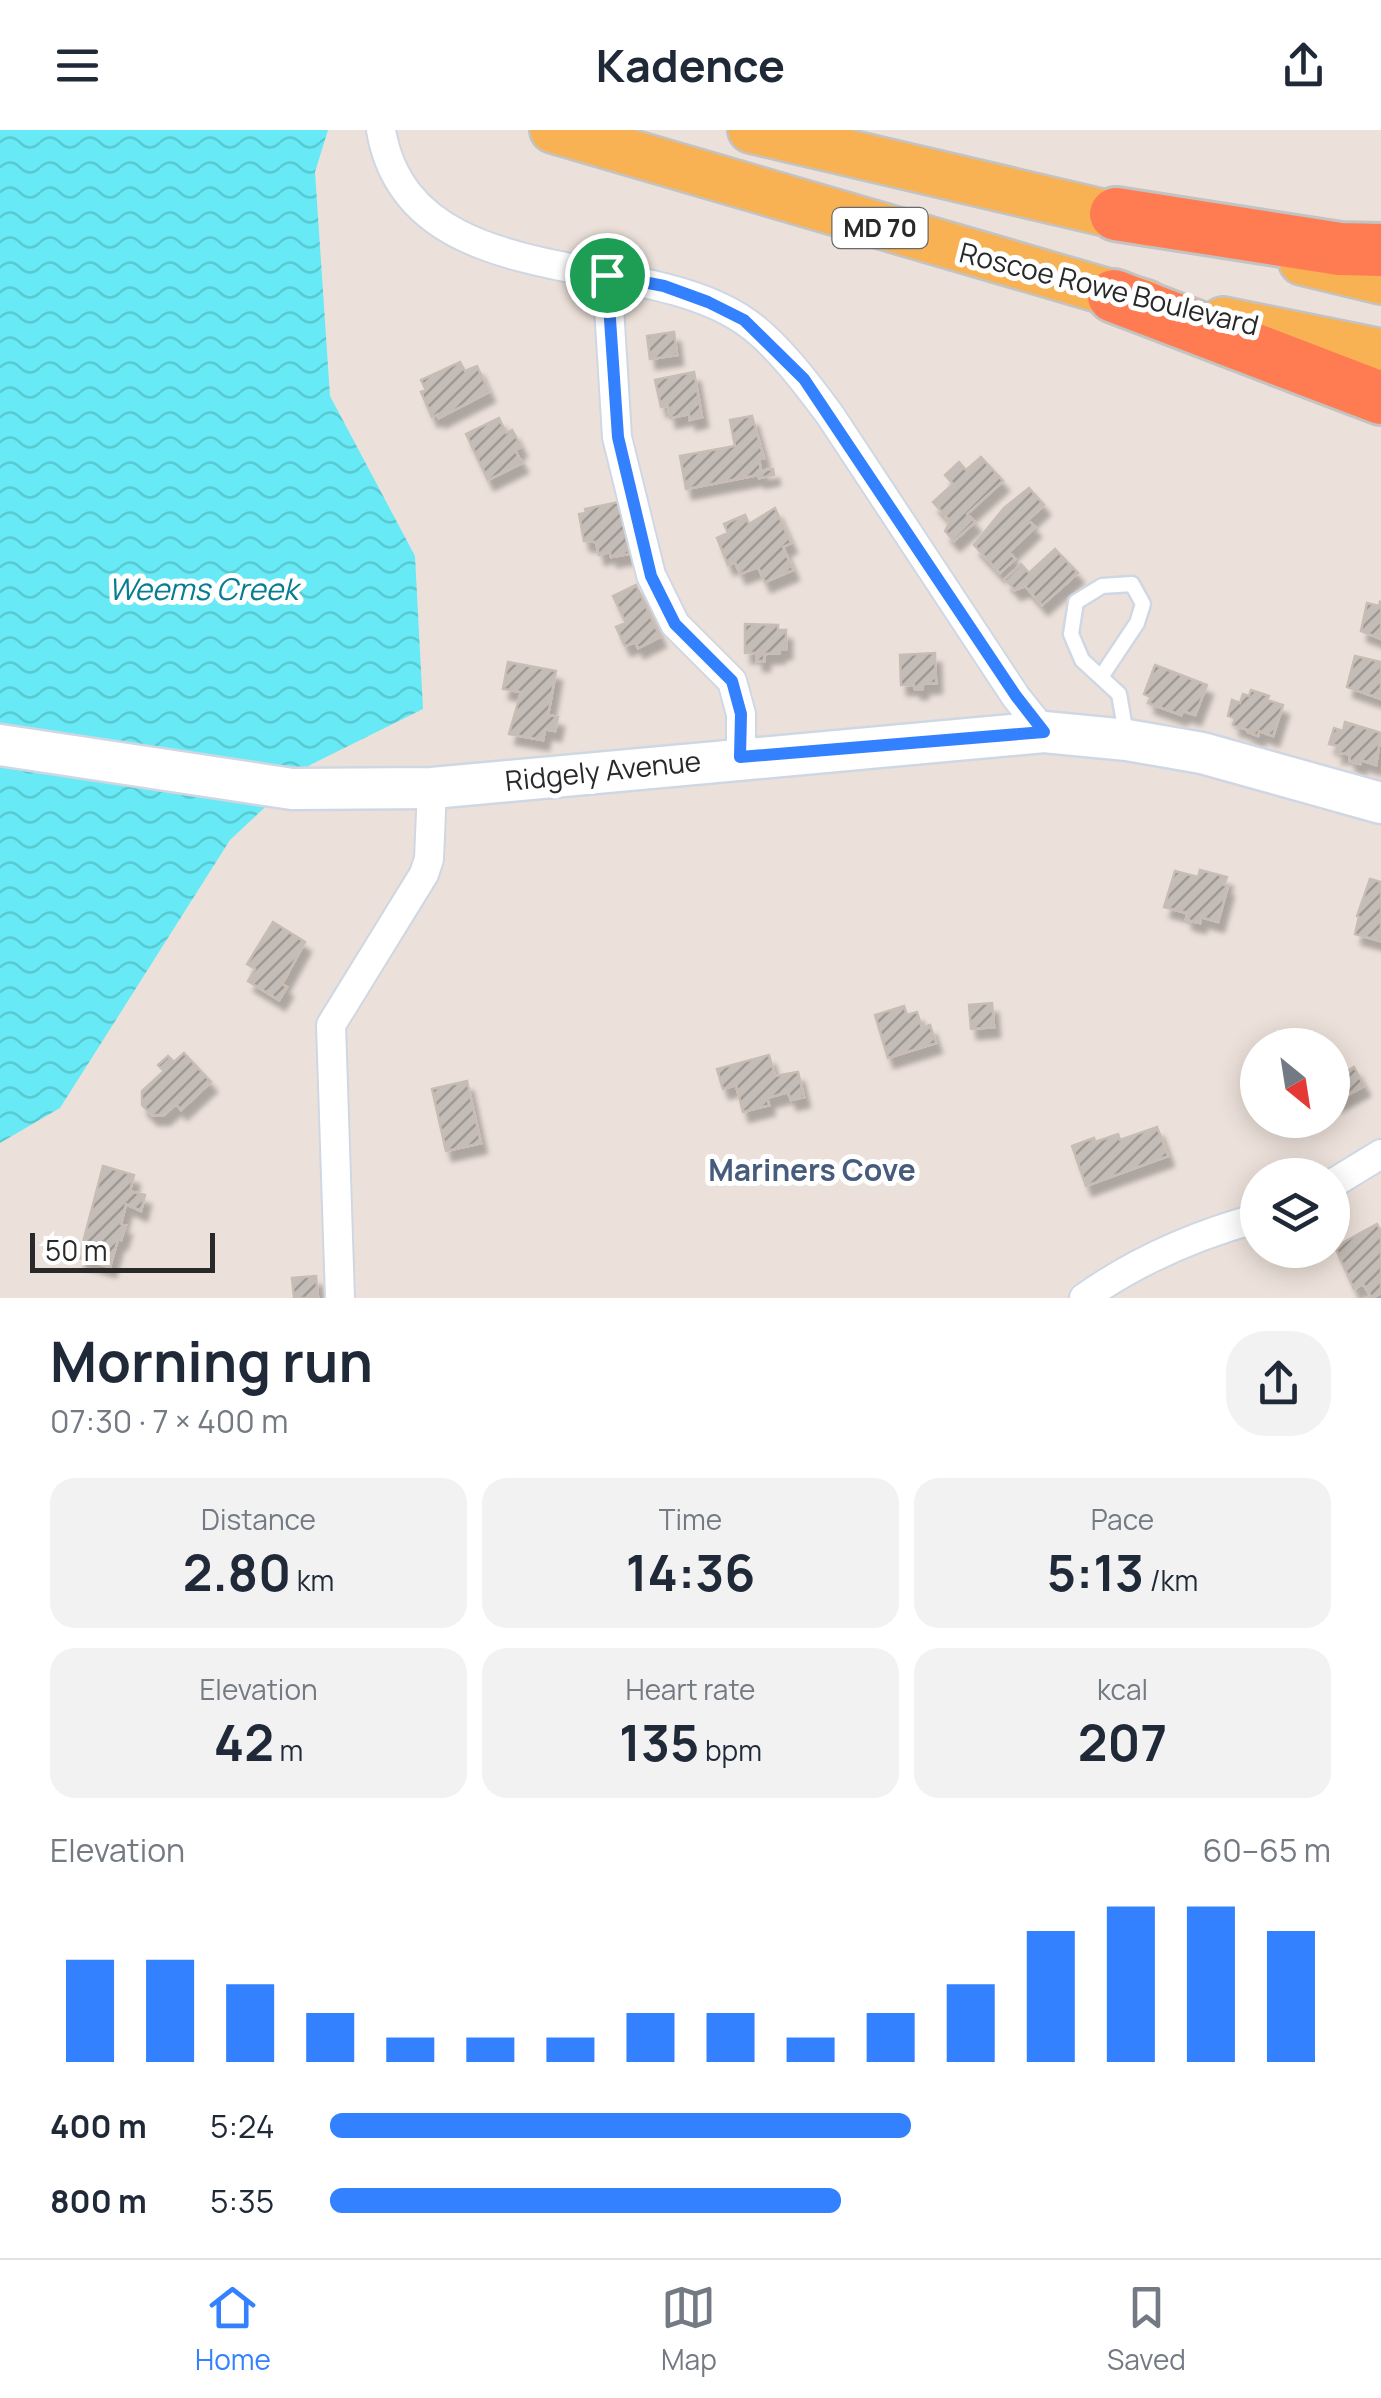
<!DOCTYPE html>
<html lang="en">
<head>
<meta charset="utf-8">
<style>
	:root { --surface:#fff; --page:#f2f2f3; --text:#1f2937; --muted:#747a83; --line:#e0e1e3; --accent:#3481ff }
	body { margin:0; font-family:Manrope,sans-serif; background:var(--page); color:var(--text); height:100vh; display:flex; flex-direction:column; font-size:38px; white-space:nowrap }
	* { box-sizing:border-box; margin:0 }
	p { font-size:32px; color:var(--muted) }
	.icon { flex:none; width:55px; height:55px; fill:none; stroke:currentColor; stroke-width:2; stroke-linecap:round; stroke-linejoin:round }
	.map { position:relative; height:1168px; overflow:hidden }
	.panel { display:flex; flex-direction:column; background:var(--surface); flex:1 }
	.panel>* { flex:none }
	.needle { width:65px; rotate:150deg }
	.fabs { position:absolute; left:1240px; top:898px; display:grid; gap:20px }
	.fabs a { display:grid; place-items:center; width:110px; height:110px; border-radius:50%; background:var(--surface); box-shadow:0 5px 25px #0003; font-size:50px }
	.scale { position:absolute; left:30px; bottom:25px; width:185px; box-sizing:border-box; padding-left:10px; border:5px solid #292929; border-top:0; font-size:28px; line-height:35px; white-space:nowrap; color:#292929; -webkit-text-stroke:8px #fff; paint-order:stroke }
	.pin { position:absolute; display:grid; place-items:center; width:85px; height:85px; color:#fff; margin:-42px; border:5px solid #fff; border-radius:50%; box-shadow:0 2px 10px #0007 }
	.round { display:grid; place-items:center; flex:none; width:105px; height:105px; border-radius:40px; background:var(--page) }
	.headline { display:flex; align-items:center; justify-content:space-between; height:170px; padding:0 50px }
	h1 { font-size:55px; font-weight:700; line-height:75px }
	.figures { display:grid; grid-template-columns:repeat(3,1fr); gap:15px; height:170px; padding:10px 50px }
	.figures div { display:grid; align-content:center; border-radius:25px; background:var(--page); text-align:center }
	.figures b { font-size:50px; font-weight:700 }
	.figures small { font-size:28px; font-weight:400 }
	.figures p { font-size:28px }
	.chart { height:280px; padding:20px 50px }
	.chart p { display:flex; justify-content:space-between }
	.chart svg { width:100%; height:180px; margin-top:10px; stroke:var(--accent); stroke-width:6 }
	ul { padding:0 50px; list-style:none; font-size:32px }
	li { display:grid; grid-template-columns:160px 120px 1fr; align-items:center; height:75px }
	li i { height:25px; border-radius:12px; background:var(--accent) }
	header { display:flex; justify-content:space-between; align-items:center; height:130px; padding:0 50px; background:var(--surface); font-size:45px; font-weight:700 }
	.tabs { display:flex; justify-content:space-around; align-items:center; height:140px; border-top:2px solid var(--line); background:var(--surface); font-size:28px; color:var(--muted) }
	.tabs a { display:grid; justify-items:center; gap:5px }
	.tabs .active { color:var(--accent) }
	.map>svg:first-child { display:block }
</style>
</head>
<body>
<header><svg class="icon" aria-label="menu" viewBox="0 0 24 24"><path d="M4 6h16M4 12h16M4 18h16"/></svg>Kadence<svg class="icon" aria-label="share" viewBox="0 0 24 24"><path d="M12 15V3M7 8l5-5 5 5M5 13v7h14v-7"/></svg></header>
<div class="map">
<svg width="1381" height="1168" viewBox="0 0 1381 1168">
	<defs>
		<pattern id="water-waves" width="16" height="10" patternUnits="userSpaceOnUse" patternTransform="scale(2.5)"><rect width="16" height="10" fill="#67eaf5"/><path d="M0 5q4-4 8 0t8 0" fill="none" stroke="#59c9d2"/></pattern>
		<pattern id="building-hatch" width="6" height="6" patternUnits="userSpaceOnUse" patternTransform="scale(2.5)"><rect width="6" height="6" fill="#c4bcb6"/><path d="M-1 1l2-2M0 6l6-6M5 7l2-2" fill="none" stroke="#9f9994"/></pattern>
		<filter id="shadow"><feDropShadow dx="6" dy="10" stdDeviation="2.5" flood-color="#0004"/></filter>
	</defs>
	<rect width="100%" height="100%" fill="#ece1da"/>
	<!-- water -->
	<path fill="url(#water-waves)" d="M0,0H328L315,42L330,266L415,426L423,579L310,635L230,710L60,978L0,1013Z"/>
	<!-- building -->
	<path fill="url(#building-hatch)" stroke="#c8bdb4" stroke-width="2.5" filter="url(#shadow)" d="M674,202L677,225L650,229L647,206Z
		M460,232L465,241L477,236L489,262L439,288L438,284L432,287L421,262L426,260L421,250Z
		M694,242L702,287L690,290L689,284L670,288L668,276L661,277L655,250Z
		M752,286L764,328L759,329L761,341L773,339L774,345L759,348L758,345L686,359L680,326L735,316L730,290Z
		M499,288L506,303L512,300L515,305L521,317L515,320L522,333L488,350L466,304Z
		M981,327L1003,351L967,384L975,392L954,411L945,401L950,391L933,372L953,354L945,345L959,332L966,340Z
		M1029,358L1044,375L1028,390L1035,397L1009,422L1015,429L1000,443L974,415L1004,378Z
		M619,372L629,424L611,427L610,422L599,425L596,412L584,411L579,384L586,383L585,379Z
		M775,378L791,413L783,417L793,440L765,452L758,437L740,444L735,432L728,435L717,408L728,403L724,394L745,385L749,394Z
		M1055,419L1078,443L1042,475L1025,456L1015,460L1005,449L1021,434L1029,443Z
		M636,455L660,507L638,518L635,512L625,516L616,497L626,493L613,466Z
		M1380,472L1381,473V509L1361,501L1367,473L1379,476Z
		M745,494L778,495V500H786V519L779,520V523L764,524V531H757V523H745Z
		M935,523L936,553L922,554V559H915L914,555H901L900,525Z
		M1355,526L1381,532V569L1347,557Z
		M508,532L556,541L548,585L558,587L555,601L545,599L543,610L509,604L521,562L503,559Z
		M1155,535L1207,555L1195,585L1183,581L1181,585L1148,573L1151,567L1144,564Z
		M1251,560L1269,566L1267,570L1283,575L1273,606L1259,601L1258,606L1248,602V600L1233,595L1235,588L1228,586L1232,570L1240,573L1243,564L1249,566Z
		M1345,592L1381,603L1376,635L1361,630L1360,634L1356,633L1350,631L1349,624L1336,623L1338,616L1329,614L1334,598L1343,601Z
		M1200,740L1227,747L1224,755L1228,756L1218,792L1201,787L1200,793L1191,791L1186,789L1187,783L1164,777L1175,741L1198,747Z
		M1370,749L1381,752V811L1355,804L1359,787L1357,786Z
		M273,792L305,812L282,854L287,857L279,870L248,851L255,839L247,834Z
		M992,873L994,897L971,899L969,875Z
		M904,876L907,885L917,882L922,898L930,895L936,913L888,928L875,885Z
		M184,923L211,952L181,980L176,974L164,985H152L142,975V961L164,941L158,935L168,926L174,932Z
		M769,925L775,946L798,942L804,967L791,970L788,962L767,968L769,975L743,982L736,955L723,959L717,939Z
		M1332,928L1342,944L1354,937L1364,956L1335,972Z
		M467,951L481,1013L446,1021L432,959Z
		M1157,997L1168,1026L1086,1056L1072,1016L1094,1008L1095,1012L1118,1004L1120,1010Z
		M103,1036L134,1045L129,1065L133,1062L145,1065L141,1081L126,1074L121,1094L126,1095L121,1110L118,1109L110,1137L79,1128Z
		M1377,1094L1381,1101V1163L1372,1168L1363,1154L1354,1159L1335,1117Z
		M316,1146L318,1168H294L292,1148Z"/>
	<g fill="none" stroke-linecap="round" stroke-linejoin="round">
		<!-- service casing -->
		<g stroke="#cfd7e3" stroke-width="19">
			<path id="service" d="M1101,547L1137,493L1143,474L1132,454L1102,456L1076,472L1071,504L1082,530L1119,564L1126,604"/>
		</g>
		<!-- minor casing -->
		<g stroke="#cfd7e3" stroke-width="32">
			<path id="minor" d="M381,0C409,165 636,118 743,190C775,211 807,254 830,285L1016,567L1044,602
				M607,145L617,307L651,445L675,494L732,551L741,584V627
				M1332,1054L1381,1024
				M340,1168L331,895L424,744L429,729L432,658
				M1084,1168C1136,1131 1196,1105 1258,1088"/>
		</g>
		<!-- secondary casing -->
		<g stroke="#cfd7e3" stroke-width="45">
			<path id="secondary" d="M0,615L292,659L432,658L1044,602L1127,610L1202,623L1381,673"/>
		</g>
		<!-- primary casing -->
		<g stroke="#c3c3c3" stroke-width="50">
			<path id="primary" d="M553,0L1146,173
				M751,0L1148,93
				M1302,132L1381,151
				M1223,190L1381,222"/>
		</g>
		<!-- motorway casing -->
		<g stroke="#c3c3c3" stroke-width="58">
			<path id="motorway" d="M1116,84L1340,119L1381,120
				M1114,166L1381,268"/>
		</g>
		<!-- service -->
		<use href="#service" stroke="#fff" stroke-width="14"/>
		<!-- minor -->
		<use href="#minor" stroke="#fff" stroke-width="28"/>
		<!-- secondary -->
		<use href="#secondary" stroke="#fff" stroke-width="40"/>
		<!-- primary -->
		<use href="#primary" stroke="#f8b254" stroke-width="45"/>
		<!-- motorway -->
		<use href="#motorway" stroke="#ff7c52" stroke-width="52"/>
	</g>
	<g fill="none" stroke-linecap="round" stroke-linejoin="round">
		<!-- route casing -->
		<g stroke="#fff" stroke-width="20">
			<path id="route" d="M607,145L664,156L708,172L744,190L804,249L1016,566L1044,602L740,627L741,584L732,551L675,494L651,446L618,307Z"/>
		</g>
		<!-- route -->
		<use href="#route" stroke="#3481ff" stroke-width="12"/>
	</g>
	<g text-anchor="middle" stroke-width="10" stroke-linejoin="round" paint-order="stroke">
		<!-- shield labels -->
		<rect fill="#fff" stroke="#696969" stroke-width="2.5" x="832.5" y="78" width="95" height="40" rx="8"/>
		<g font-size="25" font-weight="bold" fill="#292929">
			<text x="880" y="107">MD 70</text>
		</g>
		<!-- street labels -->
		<g font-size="28" fill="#292929" stroke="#fff">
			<text transform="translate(1109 159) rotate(14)" y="10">Roscoe Rowe Boulevard</text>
			<text transform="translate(603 641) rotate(-6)" y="10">Ridgely Avenue</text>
		</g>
		<!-- water labels -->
		<g font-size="30" font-style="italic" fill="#077d92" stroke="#fff">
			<text x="203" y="470">Weems Creek</text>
		</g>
		<!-- neighbourhood labels -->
		<g font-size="30" font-weight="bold" fill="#475b7c" stroke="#fff">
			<text x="812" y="1051">Mariners Cove</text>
		</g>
	</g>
</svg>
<div class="fabs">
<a><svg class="needle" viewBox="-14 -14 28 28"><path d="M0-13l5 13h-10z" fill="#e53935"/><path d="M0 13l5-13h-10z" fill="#747a83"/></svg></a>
<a><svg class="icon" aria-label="layers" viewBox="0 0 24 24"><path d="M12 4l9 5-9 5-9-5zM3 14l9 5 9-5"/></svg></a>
</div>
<div class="scale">50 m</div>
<div class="pin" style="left:607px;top:145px;background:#1e9e55"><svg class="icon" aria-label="arrive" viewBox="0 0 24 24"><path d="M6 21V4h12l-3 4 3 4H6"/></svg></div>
</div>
<section class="panel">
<div class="headline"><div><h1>Morning run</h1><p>07:30 · 7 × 400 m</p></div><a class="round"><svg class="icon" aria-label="share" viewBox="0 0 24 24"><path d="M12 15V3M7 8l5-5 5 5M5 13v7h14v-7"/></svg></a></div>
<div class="figures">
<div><p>Distance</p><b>2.80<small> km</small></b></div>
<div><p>Time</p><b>14:36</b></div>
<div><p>Pace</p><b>5:13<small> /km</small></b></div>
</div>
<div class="figures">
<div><p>Elevation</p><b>42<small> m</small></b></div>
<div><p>Heart rate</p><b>135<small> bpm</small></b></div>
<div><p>kcal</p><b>207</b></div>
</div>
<div class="chart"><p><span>Elevation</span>60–65 m</p>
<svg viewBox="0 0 160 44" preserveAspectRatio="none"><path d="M5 44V19M15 44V19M25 44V25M35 44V32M45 44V38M55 44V38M65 44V38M75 44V32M85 44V32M95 44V38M105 44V32M115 44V25M125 44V12M135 44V6M145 44V6M155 44V12"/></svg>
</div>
<ul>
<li><b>400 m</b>5:24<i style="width:58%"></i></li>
<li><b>800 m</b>5:35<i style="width:51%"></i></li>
</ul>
</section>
<nav class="tabs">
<a class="active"><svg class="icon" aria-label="home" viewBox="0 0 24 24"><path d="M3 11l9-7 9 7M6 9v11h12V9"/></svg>Home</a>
<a><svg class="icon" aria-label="map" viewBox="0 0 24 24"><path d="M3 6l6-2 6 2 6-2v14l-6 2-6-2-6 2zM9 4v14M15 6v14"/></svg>Map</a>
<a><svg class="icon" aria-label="saved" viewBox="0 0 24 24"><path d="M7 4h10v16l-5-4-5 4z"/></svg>Saved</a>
</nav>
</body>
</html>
